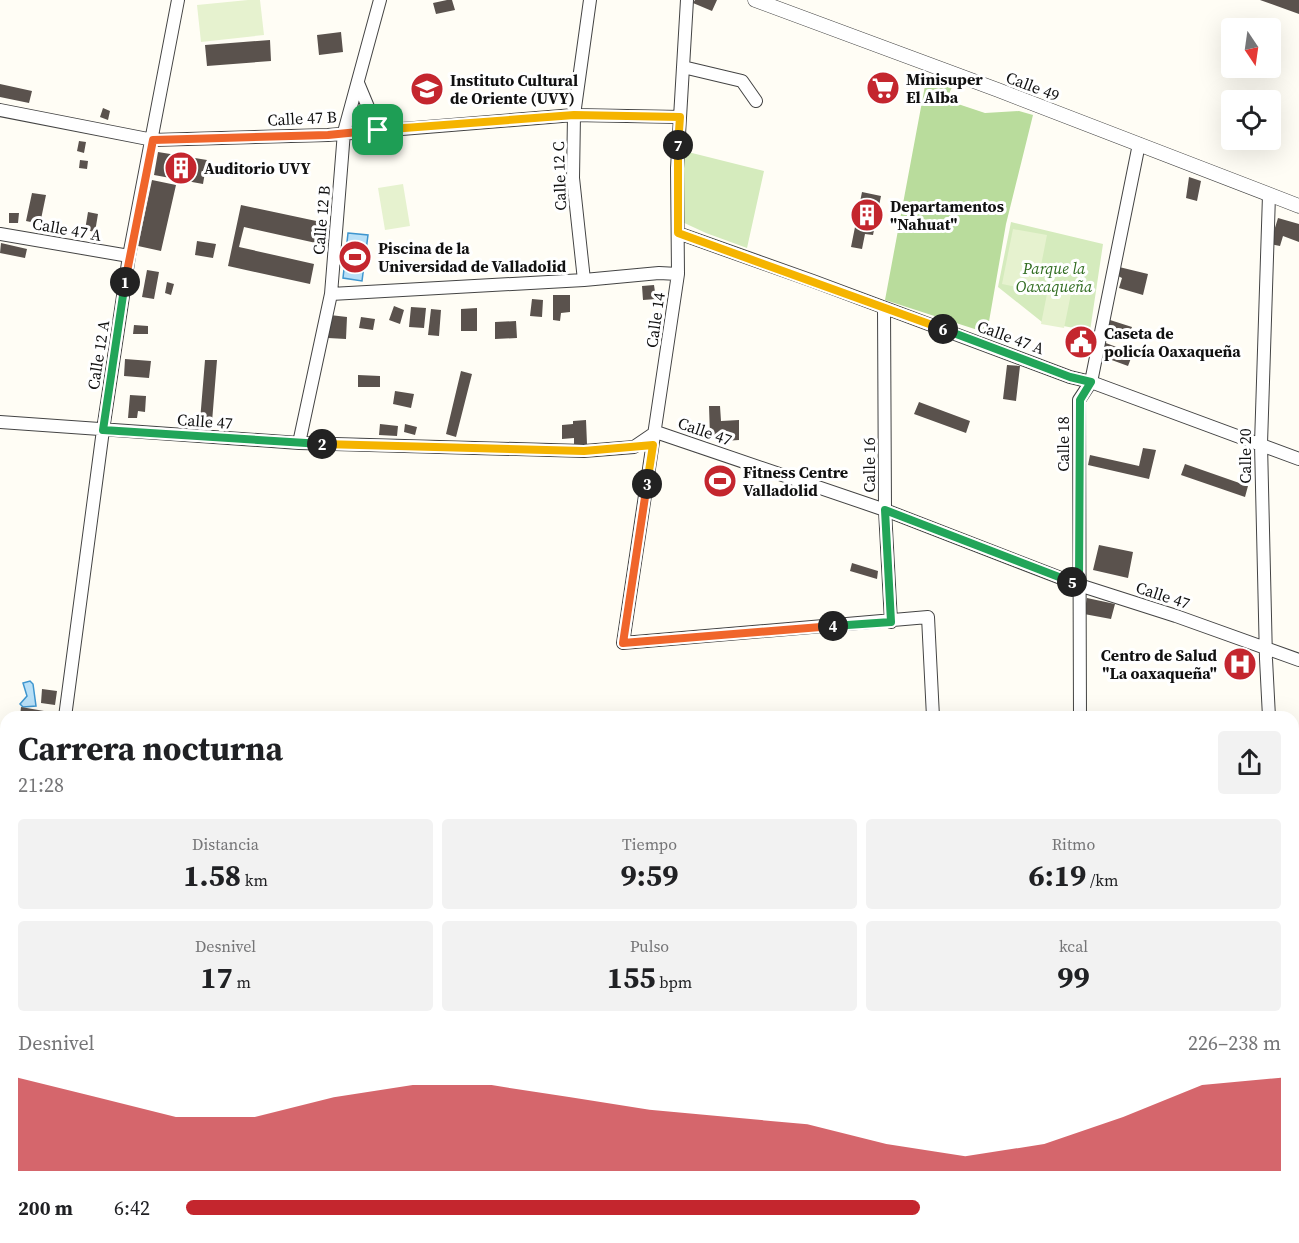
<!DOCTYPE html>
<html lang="es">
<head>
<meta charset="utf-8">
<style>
	:root { --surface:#fff; --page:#f2f2f2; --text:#202124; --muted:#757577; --accent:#c4262e }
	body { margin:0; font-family:"Source Serif 4",serif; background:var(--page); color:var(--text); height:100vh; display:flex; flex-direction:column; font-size:22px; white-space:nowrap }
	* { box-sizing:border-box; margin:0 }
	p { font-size:20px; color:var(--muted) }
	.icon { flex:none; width:33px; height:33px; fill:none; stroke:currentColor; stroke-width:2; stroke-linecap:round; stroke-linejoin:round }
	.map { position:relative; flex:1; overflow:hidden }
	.details { position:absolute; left:0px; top:711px; width:1299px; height:532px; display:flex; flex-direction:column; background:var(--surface); border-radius:18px 18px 0 0; box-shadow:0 6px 24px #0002 }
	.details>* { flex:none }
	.needle { width:39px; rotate:167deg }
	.buttons { position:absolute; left:1221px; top:18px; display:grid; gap:12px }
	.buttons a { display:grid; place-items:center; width:60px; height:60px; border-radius:6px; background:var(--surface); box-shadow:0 6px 24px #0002; font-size:30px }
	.pin { position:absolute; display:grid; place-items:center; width:51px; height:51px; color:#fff; margin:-26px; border-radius:12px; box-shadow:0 3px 9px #0006 }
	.km { position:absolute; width:30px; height:30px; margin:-15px; border-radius:50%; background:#222; color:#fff; font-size:16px; line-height:30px; text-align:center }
	.round { display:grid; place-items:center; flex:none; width:63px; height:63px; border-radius:6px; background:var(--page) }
	.summary { display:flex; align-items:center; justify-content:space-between; height:102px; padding:0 18px }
	h1 { font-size:33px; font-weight:700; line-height:45px }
	.figures { display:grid; grid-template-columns:repeat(3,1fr); gap:9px; height:102px; padding:6px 18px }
	.figures div { display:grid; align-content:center; border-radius:6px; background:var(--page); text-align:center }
	.figures b { font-size:30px; font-weight:700 }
	.figures small { font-size:16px; font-weight:400 }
	.figures p { font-size:16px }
	.chart { height:168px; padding:12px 18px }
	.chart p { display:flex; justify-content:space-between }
	.chart svg { width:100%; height:108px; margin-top:6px; fill:var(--accent); opacity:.7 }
	ul { padding:0 18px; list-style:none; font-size:20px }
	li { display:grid; grid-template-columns:96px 72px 1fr; align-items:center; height:45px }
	li i { height:15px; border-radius:8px; background:var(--accent) }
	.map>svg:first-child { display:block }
</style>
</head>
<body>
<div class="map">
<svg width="1299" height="1243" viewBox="0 0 1299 1243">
	<rect width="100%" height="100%" fill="#fffdf5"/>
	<!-- green -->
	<path fill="#d5ebbd" d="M684,151L764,171L747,248L706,233L680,221Z
		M1011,222L1103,244L1090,331L1042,322L998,287Z"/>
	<!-- forest -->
	<path fill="#b9dc9c" d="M927,75L953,85L946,100L985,113L1019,111L1033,115L1006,224L987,333L885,300Z
		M804,1238H1077V1243H805Z"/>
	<!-- pitch -->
	<path fill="#e6f2cf" d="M248,0H260L264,35L201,42L197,5Z
		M403,184L410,226L385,230L378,188Z
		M1013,229L1047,235L1036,291L1002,284Z
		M1049,284L1072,289L1064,328L1041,324Z"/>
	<!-- water -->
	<path fill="#b9e0f7" stroke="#3f96cf" stroke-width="1.5" d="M348,233L368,235L362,281L343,278Z
		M30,681L33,684L36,706L23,707L20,704L27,696L23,683Z"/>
	<!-- building -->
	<path fill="#5a524d" d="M447,0H452L455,10L436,14L433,3Z
		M695,0H717L712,11L693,3Z
		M1260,0H1299V14Z
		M341,32L343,52L319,55L317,35Z
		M270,40L271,61L207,66L205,45Z
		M877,72L894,75L888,103L871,100Z
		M0,84L32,91L29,103L0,97Z
		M103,108L110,111L108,120L100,117Z
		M79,141L86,142L84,153L77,151Z
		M158,152L207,160L203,184L154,175Z
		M80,160L88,161L87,169L79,168Z
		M1189,177L1201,181L1197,201L1186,198Z
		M152,180L176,185L161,251L138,246Z
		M862,192L881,196L873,235L865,234L862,249L851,247Z
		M32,193L46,195L40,224L26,221Z
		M241,205L321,222L316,243L244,227L239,247L314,264L310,284L228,266Z
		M88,212L98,214L95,232L85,230Z
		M9,213H19L18,223H9Z
		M1278,218L1299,224V242L1283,236L1280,246L1270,244Z
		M197,241L216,244L213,258L195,255Z
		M1,243L27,249L25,258L0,253Z
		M1115,266L1148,274L1143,295L1119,288L1122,278L1114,274Z
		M147,270L159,272L154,299L142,297Z
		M167,282L174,284L171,295L165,293Z
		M654,285L656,299L643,300L642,286Z
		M553,295H570V312L561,313L560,321L553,320Z
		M532,299L543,300L542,317L530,316Z
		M394,306L404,310L400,324L389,320Z
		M411,307L426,308L424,328L409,327Z
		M477,308V331H461V309Z
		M431,309L441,310L439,336L428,335Z
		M330,315L347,317L346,339L328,338Z
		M361,317L375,319L373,330L359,328Z
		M1110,320L1132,327L1128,340L1106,332Z
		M516,321L517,338L495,339V322Z
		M134,325L148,326V334H133Z
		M1079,336L1086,338L1084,347L1076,345Z
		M1103,342L1133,353L1128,366L1098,355Z
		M125,359L151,361L149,378L124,376Z
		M205,360H217L212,422L200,421Z
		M1007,365L1020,366L1016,401L1003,399Z
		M461,371L472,374L456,437L446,434Z
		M358,375L380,376V387H358Z
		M395,391L414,394L411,408L393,404Z
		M130,395L146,396L145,412L138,411L137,418H128Z
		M919,402L970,421L966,433L914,414Z
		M709,406H720L721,421L739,420V440L724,441V436H710Z
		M586,420L587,444H574V438L562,439V425L573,424V421Z
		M380,424L398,426L397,436L379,435Z
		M405,424L417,427L415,435L404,432Z
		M1143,448L1156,450L1149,479L1088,465L1090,455L1139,466Z
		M1185,464L1248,486L1245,497L1181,475Z
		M1099,545L1133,552L1128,578L1093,570Z
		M852,563L878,571L877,579L850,571Z
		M1087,598L1115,604L1111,619L1084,614Z
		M42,689L57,691L55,705L41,703Z
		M21,707L44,711L43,717H20Z"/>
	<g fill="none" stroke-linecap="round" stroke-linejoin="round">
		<!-- minor casing -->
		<g stroke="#444" stroke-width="14">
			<path id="minor" d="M687,0L677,168L678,274L623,643L928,617L933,717
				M683,67L742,81L756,101
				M358,83L378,131
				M0,110L153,140L328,135L574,115L680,117
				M1269,195L1261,444L1266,659L1269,717
				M678,233L813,281L1070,377L1091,382L1299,459
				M0,234L129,256
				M584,280L573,178L574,115L590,0
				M331,294L584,280L659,273L678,274
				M884,308L885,510L891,622
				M0,422L299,443L584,451L634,447L656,432L885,510L1079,585L1176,616L1299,660
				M299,443L331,294L344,132L380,0
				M65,717L103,430L129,256L178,0
				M1080,717L1079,400L1091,382L1139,144
				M1293,862L1299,864
				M1293,1052L1299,1051
				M0,1095L6,1094
				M0,1108L6,1107
				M589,1238V1243
				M723,1238V1243
				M786,1238L788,1243
				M1139,1238V1243
				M1245,1238L1256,1243"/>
		</g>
		<!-- tertiary casing -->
		<g stroke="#444" stroke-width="15">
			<path id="tertiary" d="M755,0L998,90L1299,206"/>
		</g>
		<!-- minor -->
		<use href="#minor" stroke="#fff" stroke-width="12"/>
		<!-- tertiary -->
		<use href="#tertiary" stroke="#fff" stroke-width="14"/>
	</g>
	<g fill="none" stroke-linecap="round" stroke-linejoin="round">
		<!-- split-1 casing -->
		<g stroke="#fff" stroke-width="12">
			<path id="split-1" d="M125,282L153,140L328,135L378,130"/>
		</g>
		<!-- split-2 casing -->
		<g stroke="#fff" stroke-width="12">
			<path id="split-2" d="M125,282L103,430L322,444"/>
		</g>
		<!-- split-3 casing -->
		<g stroke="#fff" stroke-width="12">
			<path id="split-3" d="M322,444L584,451L653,445L647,484"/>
		</g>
		<!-- split-4 casing -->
		<g stroke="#fff" stroke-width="12">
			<path id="split-4" d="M647,484L623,643L833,626"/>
		</g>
		<!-- split-5 casing -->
		<g stroke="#fff" stroke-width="12">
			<path id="split-5" d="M833,626L891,622L885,510L1072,582"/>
		</g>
		<!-- split-6 casing -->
		<g stroke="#fff" stroke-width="12">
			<path id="split-6" d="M943,329L1070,377L1091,382L1080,400L1079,585L1072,582"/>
		</g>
		<!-- split-7 casing -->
		<g stroke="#fff" stroke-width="12">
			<path id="split-7" d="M678,145V233L943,329"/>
		</g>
		<!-- split-8 casing -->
		<g stroke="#fff" stroke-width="12">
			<path id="split-8" d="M378,130L574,115L680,117L678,145"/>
		</g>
		<!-- split-1 -->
		<use href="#split-1" stroke="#f0652b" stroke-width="8"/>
		<!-- split-2 -->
		<use href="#split-2" stroke="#22a559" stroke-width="8"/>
		<!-- split-3 -->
		<use href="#split-3" stroke="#f5b400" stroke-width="8"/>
		<!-- split-4 -->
		<use href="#split-4" stroke="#f0652b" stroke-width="8"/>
		<!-- split-5 -->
		<use href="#split-5" stroke="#22a559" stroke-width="8"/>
		<!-- split-6 -->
		<use href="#split-6" stroke="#22a559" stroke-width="8"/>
		<!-- split-7 -->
		<use href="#split-7" stroke="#f5b400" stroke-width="8"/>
		<!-- split-8 -->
		<use href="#split-8" stroke="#f5b400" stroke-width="8"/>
	</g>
	<!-- icons -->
	<defs>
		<g id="supermarket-disc" transform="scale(1.725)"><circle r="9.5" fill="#c4262e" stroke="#fff"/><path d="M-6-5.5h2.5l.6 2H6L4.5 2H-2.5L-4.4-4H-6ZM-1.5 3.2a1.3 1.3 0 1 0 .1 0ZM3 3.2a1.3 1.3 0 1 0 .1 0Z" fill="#fff"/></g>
		<g id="school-disc" transform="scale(1.725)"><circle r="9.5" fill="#c4262e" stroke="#fff"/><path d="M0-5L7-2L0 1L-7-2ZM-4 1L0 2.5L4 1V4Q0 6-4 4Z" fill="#fff"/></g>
		<g id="building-disc" transform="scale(1.725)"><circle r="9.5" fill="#c4262e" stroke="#fff"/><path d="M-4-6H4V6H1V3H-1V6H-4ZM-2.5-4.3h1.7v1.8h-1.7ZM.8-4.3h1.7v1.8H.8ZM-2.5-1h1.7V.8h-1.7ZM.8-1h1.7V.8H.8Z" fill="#fff"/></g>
		<g id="stadium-disc" transform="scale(1.725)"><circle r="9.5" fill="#c4262e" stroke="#fff"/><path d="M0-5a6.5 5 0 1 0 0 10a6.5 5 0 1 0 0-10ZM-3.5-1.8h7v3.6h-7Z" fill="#fff"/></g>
		<g id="civic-disc" transform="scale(1.725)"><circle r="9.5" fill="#c4262e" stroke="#fff"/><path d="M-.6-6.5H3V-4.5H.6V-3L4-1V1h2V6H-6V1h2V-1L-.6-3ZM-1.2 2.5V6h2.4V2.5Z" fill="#fff"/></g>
		<g id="hospital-disc" transform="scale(1.725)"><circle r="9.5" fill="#c4262e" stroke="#fff"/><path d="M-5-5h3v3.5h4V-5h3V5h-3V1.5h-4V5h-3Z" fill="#fff"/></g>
	</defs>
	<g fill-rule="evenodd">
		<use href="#supermarket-disc" x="883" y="88"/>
		<use href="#school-disc" x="427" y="89"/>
		<use href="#building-disc" x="181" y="168"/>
		<use href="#building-disc" x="867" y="215"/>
		<use href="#stadium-disc" x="355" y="257"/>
		<use href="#civic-disc" x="1081" y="342"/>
		<use href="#stadium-disc" x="720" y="481"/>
		<use href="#hospital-disc" x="1240" y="664"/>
	</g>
	<g text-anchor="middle" stroke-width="6" stroke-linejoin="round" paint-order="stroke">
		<!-- poi labels -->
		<g font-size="16" font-weight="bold" fill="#111" stroke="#fff" text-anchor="start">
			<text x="906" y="85">Minisuper<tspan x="906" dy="18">El Alba</tspan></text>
			<text x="450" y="86">Instituto Cultural<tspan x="450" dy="18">de Oriente (UVY)</tspan></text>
			<text x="204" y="174">Auditorio UVY</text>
			<text x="890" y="212">Departamentos<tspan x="890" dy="18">"Nahuat"</tspan></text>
			<text x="378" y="254">Piscina de la<tspan x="378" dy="18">Universidad de Valladolid</tspan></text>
			<text x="1104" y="339">Caseta de<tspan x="1104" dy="18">policía Oaxaqueña</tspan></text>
			<text x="743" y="478">Fitness Centre<tspan x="743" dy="18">Valladolid</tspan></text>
			<text x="1217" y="661" text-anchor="end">Centro de Salud<tspan x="1217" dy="18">"La oaxaqueña"</tspan></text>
		</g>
		<!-- street labels -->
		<g font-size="16" fill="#111" stroke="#fff">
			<text transform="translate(1033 86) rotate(21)" y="6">Calle 49</text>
			<text transform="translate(302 118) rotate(-3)" y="6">Calle 47 B</text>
			<text transform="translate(559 176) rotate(-92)" y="6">Calle 12 C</text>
			<text transform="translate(321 220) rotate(-85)" y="6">Calle 12 B</text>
			<text transform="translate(67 229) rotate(10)" y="6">Calle 47 A</text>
			<text transform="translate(655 320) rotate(-82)" y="6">Calle 14</text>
			<text transform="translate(1011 337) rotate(20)" y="6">Calle 47 A</text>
			<text transform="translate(98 355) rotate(-81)" y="6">Calle 12 A</text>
			<text transform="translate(205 421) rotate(4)" y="6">Calle 47</text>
			<text transform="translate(705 431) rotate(19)" y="6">Calle 47</text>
			<text transform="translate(1063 444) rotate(-90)" y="6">Calle 18</text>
			<text transform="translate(1245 456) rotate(-90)" y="6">Calle 20</text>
			<text transform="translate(869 465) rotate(-90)" y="6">Calle 16</text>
			<text transform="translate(1163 595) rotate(18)" y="6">Calle 47</text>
		</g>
		<!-- park labels -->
		<g font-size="16" font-style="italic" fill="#2f6b1f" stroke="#fff">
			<text x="1054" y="274">Parque la<tspan x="1054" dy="18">Oaxaqueña</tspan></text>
		</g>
	</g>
</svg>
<div class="buttons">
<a><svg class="needle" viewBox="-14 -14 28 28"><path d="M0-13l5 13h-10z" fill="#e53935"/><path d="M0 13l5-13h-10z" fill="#757577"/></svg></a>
<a><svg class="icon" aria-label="locate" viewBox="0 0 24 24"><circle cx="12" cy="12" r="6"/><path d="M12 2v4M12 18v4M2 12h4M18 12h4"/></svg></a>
</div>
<div class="pin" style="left:378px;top:130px;background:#1e9e55"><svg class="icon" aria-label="arrive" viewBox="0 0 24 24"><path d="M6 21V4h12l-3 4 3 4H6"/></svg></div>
<b class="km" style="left:125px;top:282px">1</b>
<b class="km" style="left:322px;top:444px">2</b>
<b class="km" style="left:647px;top:484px">3</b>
<b class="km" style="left:833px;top:626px">4</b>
<b class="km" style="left:1072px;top:582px">5</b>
<b class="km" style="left:943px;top:329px">6</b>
<b class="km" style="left:678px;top:145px">7</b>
<section class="details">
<div class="summary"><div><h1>Carrera nocturna</h1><p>21:28</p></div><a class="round"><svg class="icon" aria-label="share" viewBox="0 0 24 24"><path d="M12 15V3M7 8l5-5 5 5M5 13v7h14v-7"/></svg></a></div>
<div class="figures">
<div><p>Distancia</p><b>1.58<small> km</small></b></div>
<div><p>Tiempo</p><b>9:59</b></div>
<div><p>Ritmo</p><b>6:19<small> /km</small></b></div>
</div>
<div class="figures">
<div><p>Desnivel</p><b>17<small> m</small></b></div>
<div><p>Pulso</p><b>155<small> bpm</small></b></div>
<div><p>kcal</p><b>99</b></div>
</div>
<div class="chart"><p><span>Desnivel</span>226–238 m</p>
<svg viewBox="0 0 160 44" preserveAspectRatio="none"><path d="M0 44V6L10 14L20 22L30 22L40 14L50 9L60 9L70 14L80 19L90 22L100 25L110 33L120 38L130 33L140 22L150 9L160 6V44z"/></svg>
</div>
<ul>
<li><b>200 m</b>6:42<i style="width:67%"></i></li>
</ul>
</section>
</div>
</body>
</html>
